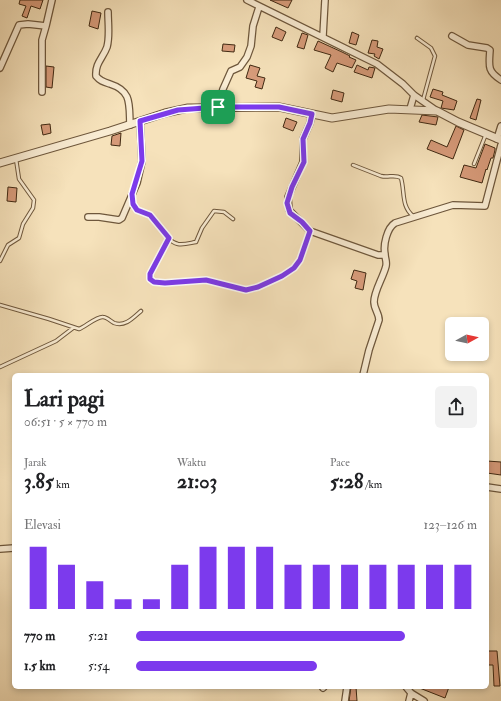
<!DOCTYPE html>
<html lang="id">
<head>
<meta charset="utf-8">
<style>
	:root { --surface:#fff; --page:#f2f2f2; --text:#202124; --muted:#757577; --accent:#7c3aed }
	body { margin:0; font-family:"IM FELL Double Pica",serif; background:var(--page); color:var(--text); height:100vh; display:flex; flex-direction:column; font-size:15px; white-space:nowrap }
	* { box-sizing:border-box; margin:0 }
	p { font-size:13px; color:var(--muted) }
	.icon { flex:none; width:22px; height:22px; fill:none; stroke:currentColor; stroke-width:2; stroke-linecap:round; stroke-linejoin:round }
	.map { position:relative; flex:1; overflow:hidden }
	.details { position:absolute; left:12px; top:373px; width:477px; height:316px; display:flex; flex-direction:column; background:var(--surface); border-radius:6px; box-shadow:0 2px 6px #0003 }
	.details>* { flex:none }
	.needle { width:26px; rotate:82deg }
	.tools { position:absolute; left:445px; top:317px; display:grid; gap:8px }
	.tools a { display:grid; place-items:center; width:44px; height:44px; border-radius:6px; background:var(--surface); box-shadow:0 2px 6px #0003; font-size:20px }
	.pin { position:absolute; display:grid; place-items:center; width:34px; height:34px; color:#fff; margin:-17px; border-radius:8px; box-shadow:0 2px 6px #0006 }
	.round { display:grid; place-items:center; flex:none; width:42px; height:42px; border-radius:6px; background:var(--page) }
	.summary { display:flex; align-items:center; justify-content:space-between; height:68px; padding:0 12px }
	h1 { font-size:22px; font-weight:700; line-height:30px }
	.figures { display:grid; grid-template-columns:repeat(3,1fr); gap:6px; height:68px; padding:4px 12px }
	.figures div { display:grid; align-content:center }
	.figures b { font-size:20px; font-weight:700 }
	.figures small { font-size:11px; font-weight:400 }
	.figures p { font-size:11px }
	.chart { height:112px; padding:8px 12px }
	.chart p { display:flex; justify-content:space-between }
	.chart svg { width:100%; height:72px; margin-top:4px; stroke:var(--accent); stroke-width:6 }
	ul { padding:0 12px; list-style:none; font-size:13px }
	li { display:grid; grid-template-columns:64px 48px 1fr; align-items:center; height:30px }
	li i { height:10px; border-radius:5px; background:var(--accent) }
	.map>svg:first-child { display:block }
</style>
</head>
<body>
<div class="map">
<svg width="501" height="701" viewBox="0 0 501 701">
	<rect width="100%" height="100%" fill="#f6e2bb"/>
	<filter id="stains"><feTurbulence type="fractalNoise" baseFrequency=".005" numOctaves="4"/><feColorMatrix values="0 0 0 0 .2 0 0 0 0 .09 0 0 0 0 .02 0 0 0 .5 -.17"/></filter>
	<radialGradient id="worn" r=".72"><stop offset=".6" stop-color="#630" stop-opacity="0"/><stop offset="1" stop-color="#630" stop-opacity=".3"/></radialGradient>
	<!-- building -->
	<path fill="#d79b7a" stroke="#402912" d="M20,0H43L40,9L31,6L27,18L22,16L26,6L19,4Z
		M270,0H292L288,8Z
		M92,11L101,13L98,29L89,26Z
		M276,27L286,32L282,41L272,37Z
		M352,32L359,35L356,45L349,43Z
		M302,33L308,35L304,49L297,47Z
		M372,40L378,41L377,47L383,49L379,59L374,56L375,54L368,53Z
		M318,41L342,52L350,56L349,57L356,60L352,68L337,63L333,72L325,68L331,55L314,50Z
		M223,44L235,45L234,52L222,51Z
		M250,65L260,68L257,76L265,78L262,89L255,87L257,81L246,78Z
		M357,65L368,70L369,67L375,68L372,78L354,72Z
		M46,66L54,67L52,88L46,87Z
		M433,89L443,92L442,95L457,101L454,110L441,108L443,101L430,97Z
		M333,90L344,93L342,102L331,99Z
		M477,99L481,100L476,120L470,118Z
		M422,115L438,117L436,125L419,122Z
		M286,118L297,122L293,131L283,127Z
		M50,124L51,133L43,135L41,125Z
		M456,126L464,130L453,159L427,149L431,140L447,147Z
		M121,133L120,146L111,145L112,136Z
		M485,144L495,148V150L493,158H491L487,170L486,169L482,183L460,177L464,165L476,168Z
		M8,187L17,188L16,202L7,201Z
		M354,270L366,273L363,290L355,288L357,281L351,279Z
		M487,461L501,462V475L487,473Z
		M487,651H497L500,686H494L493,665H487Z
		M351,687H356L357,701H349Z
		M417,687H449L445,698Z"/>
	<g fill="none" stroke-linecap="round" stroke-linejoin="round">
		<!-- service casing -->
		<g stroke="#6e573c" stroke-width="4.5">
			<path id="service" d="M417,38L431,48L435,56L423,100
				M474,164L486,134
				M353,165L381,176C388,178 395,174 401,178C405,192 401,206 413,216
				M132,199C133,213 143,210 152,216C161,224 165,241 178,244C184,245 190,243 196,242L202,228L214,211L224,212L233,219
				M169,238L150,274V279L154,282L165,283L206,280L246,290L258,287L282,276L294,268L300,260L310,231
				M0,261L8,245L19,238L23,224L33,208L34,200L19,179L16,159
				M0,305L49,319L79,329C85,327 97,316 103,317C107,317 110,321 114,323C125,327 133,318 141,311
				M0,367L56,341L73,328"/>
		</g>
		<!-- minor casing -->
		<g stroke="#6e573c" stroke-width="8">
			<path id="minor" d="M247,0L377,64L403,84L414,95L437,111
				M108,12C108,23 110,36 107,47C103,58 95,63 96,76C100,81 104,82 110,84C132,91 129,104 130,125
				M323,36L325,0
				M452,36L468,45L487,48L490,50C489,66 487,71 501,80
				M0,68L19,25L28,24L46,26L52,0
				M42,92V40L46,26
				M218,107L223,89L231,71L240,67L247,57L251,46L253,26L259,7
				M410,109L414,95
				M312,114L310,123L303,139V162L288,197L289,210L310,231L378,255H385
				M497,139L501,126
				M88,217H99L119,220L122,218L137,183L142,161L140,121
				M363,375L369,350L379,320C379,313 374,309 374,302C374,291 383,278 386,266C387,261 385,259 385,254C383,245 387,228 395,223L453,205L485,206L501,145
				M487,487L501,489
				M0,549L14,548
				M406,687L411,693L424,701
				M323,688L324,687
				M345,701L347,687
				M409,701L411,693"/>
		</g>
		<!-- tertiary casing -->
		<g stroke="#6e573c" stroke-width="9">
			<path id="tertiary" d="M0,163L110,131L165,113L188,108L279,107L332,118L389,109L437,111L458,122L501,140"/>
		</g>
		<!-- service -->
		<use href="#service" stroke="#f9ecd3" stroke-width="2.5"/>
		<!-- minor -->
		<use href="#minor" stroke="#f9ecd3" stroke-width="5.5"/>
		<!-- tertiary -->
		<use href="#tertiary" stroke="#f9ecd3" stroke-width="7"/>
	</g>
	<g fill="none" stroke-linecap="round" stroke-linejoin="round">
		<!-- route casing -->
		<g stroke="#fff" stroke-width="8">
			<path id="route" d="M218,107H279L312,114L310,123L303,139L304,162L292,187L287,203L290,213L302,222L310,231L300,260L294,268L282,276L258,287L246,290L206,280L165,283L154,282L150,279V274L169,238L150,215L137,210L133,204L132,194L142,161L140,121L178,110Z"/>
		</g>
		<!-- route -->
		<use href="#route" stroke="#7c3aed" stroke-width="5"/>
	</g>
	<rect width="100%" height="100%" filter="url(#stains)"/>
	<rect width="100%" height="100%" fill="url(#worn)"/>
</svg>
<div class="tools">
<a><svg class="needle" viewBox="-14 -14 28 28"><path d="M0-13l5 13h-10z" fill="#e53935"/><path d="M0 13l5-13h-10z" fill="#757577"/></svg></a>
</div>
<div class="pin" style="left:218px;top:107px;background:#1e9e55"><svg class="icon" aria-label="arrive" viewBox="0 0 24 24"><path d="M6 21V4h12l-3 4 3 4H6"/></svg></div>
<section class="details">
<div class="summary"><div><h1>Lari pagi</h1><p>06:51 · 5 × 770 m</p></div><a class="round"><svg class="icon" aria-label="share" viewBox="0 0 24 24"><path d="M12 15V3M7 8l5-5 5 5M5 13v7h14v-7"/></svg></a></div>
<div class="figures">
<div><p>Jarak</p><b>3.85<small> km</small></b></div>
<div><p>Waktu</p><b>21:03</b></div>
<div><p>Pace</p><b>5:28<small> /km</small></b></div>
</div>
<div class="chart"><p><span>Elevasi</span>123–126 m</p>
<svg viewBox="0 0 160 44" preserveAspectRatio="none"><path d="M5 44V6M15 44V17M25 44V27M35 44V38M45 44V38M55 44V17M65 44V6M75 44V6M85 44V6M95 44V17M105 44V17M115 44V17M125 44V17M135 44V17M145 44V17M155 44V17"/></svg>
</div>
<ul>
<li><b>770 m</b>5:21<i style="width:79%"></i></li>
<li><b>1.5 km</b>5:54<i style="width:53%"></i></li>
</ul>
</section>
</div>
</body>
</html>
